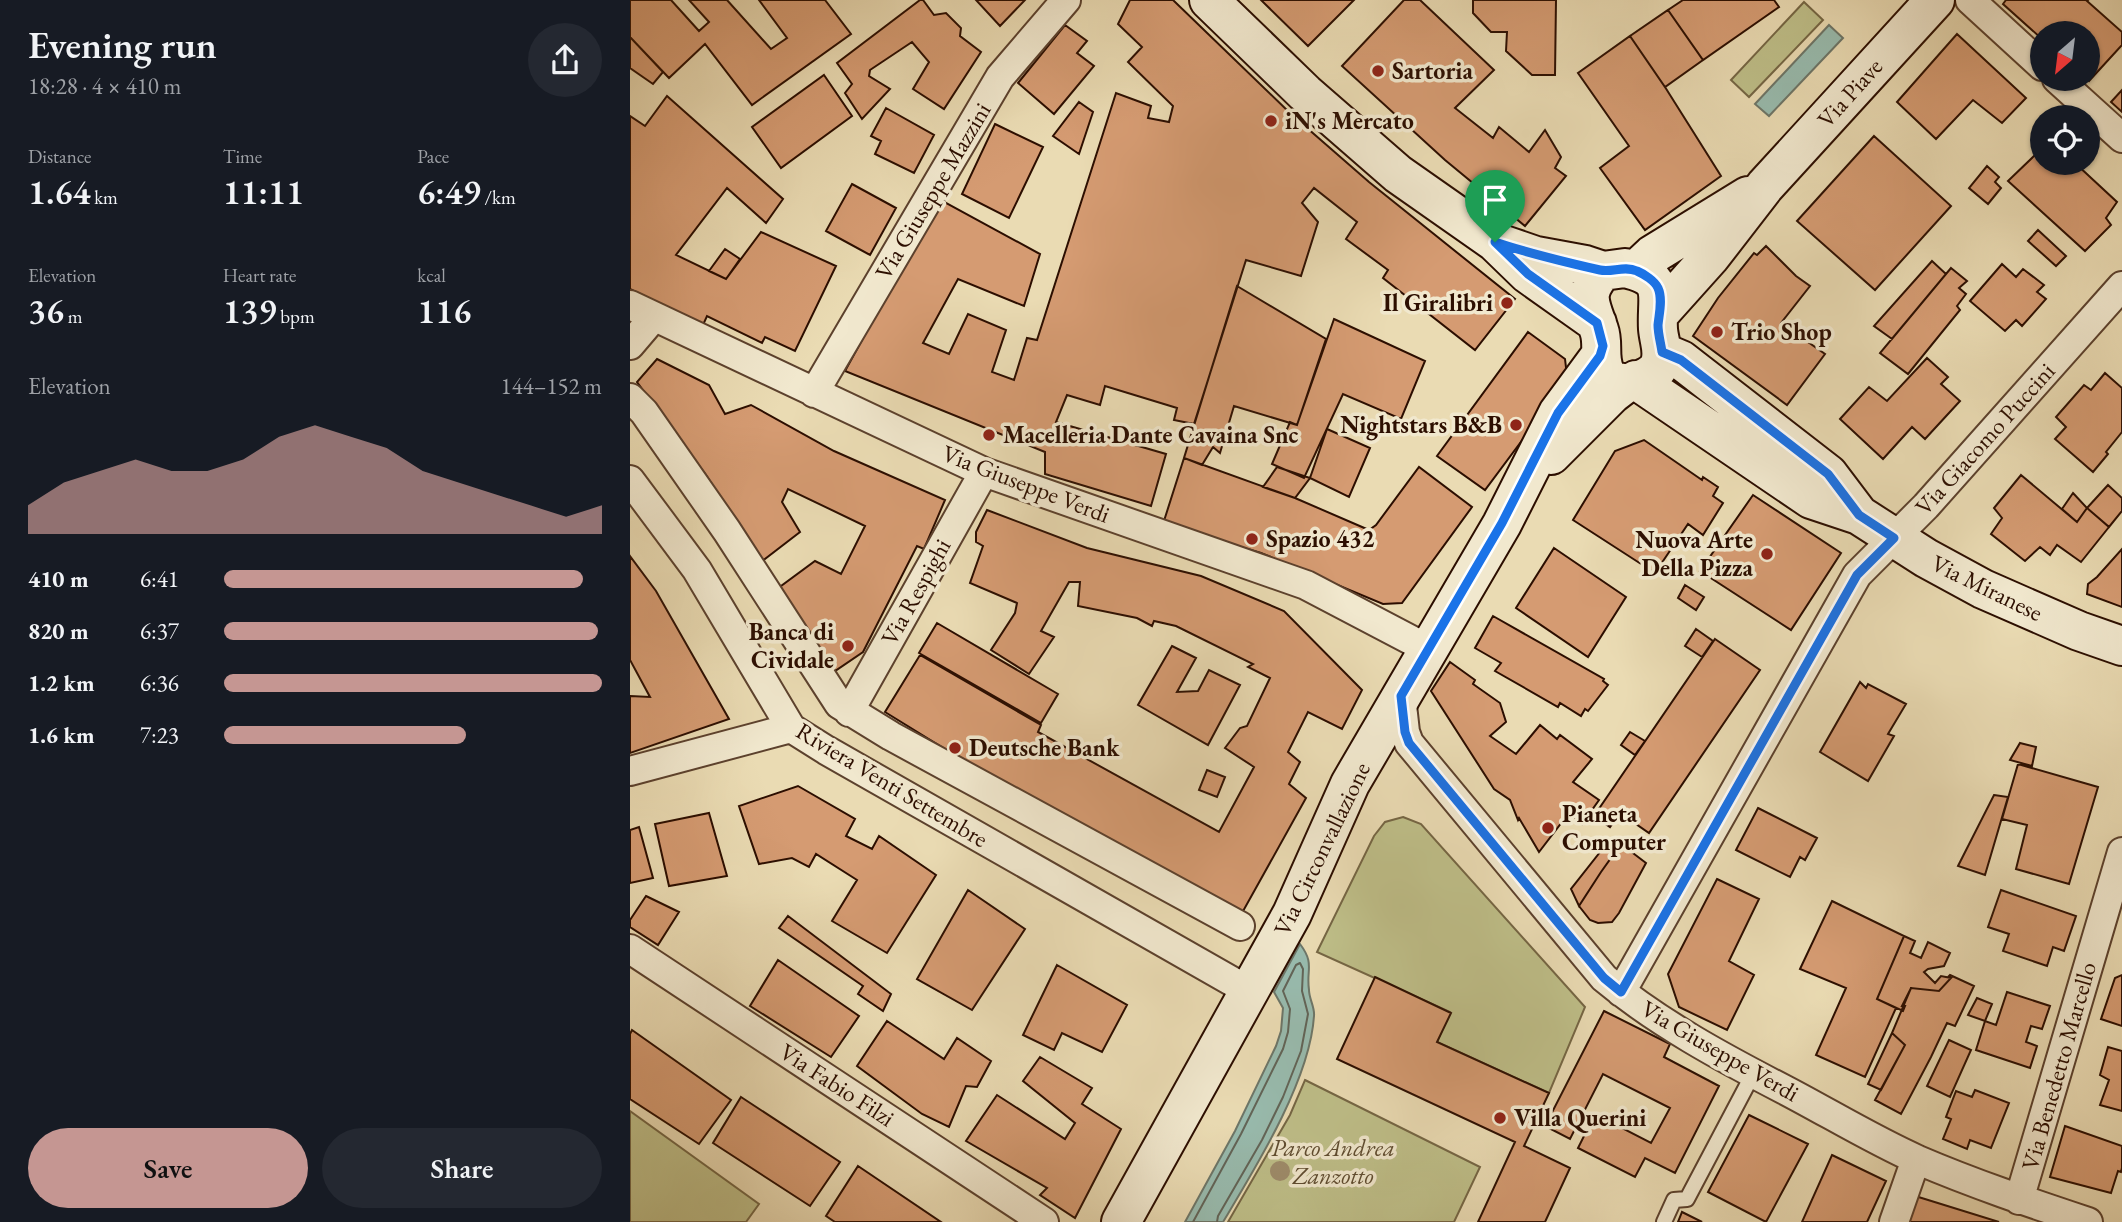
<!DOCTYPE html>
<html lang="en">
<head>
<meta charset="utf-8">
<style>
	:root { --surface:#171b24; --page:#242831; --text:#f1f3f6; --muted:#9ea1a6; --accent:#c59692 }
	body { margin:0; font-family:"EB Garamond",serif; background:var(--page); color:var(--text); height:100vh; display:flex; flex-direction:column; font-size:26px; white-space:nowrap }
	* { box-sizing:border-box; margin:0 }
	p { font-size:23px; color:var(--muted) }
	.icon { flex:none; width:38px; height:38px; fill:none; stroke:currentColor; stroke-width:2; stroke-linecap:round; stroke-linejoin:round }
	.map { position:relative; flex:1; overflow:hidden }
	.sheet { display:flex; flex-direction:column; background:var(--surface); width:630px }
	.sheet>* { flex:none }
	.needle { width:46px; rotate:208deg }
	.buttons { position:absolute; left:1400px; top:21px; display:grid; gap:14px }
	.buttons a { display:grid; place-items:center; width:70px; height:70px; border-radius:50%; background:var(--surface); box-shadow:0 2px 5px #0004; font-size:35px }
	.pin { position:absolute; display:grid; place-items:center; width:60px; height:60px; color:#fff; margin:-72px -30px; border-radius:50% 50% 50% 0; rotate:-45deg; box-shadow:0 0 7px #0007 }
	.pin .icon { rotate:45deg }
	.round { display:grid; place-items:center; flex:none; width:74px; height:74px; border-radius:37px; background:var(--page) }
	.overview { display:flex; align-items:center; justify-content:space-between; height:119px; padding:0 28px }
	h1 { font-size:38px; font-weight:600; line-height:52px }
	.figures { display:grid; grid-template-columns:repeat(3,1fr); gap:10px; height:119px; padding:7px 28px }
	.figures div { display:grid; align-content:center }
	.figures b { font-size:35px; font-weight:600 }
	.figures small { font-size:19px; font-weight:400 }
	.figures p { font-size:19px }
	.chart { height:196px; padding:14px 28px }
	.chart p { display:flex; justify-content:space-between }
	.chart svg { width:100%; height:126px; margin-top:7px; fill:var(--accent); opacity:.7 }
	.primary-button { display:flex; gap:14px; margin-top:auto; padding:14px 28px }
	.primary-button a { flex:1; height:80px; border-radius:42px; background:var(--accent); color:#111; font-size:28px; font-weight:600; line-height:80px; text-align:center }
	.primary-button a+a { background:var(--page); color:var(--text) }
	ul { padding:0 28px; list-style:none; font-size:23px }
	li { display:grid; grid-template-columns:112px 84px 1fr; align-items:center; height:52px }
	li i { height:18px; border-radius:9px; background:var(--accent) }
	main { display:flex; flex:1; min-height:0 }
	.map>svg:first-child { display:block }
</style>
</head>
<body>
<main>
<section class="sheet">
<div class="overview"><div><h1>Evening run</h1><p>18:28 · 4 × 410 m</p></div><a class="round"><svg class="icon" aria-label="share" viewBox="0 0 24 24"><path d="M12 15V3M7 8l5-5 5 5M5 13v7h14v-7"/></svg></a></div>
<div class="figures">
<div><p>Distance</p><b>1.64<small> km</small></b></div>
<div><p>Time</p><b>11:11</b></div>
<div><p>Pace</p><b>6:49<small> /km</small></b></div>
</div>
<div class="figures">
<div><p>Elevation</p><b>36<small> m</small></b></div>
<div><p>Heart rate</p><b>139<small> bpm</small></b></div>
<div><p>kcal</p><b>116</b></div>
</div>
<div class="chart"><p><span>Elevation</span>144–152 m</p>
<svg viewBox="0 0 160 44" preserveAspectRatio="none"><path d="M0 44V34L10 26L20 22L30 18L40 22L50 22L60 18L70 10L80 6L90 10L100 14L110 22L120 26L130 30L140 34L150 38L160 34V44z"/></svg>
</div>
<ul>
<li><b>410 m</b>6:41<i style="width:95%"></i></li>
<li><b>820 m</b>6:37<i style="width:99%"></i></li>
<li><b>1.2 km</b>6:36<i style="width:100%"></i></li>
<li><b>1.6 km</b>7:23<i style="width:64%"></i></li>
</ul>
<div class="primary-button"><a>Save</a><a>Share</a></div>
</section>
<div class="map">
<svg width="1492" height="1222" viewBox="0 0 1492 1222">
	<rect width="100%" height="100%" fill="#eadbb3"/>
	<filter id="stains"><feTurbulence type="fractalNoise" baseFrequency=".00286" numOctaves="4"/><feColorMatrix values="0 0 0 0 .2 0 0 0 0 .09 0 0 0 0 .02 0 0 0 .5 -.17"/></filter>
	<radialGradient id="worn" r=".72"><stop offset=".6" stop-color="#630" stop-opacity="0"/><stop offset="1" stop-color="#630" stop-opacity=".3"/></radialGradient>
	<!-- green -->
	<path fill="#bebe88" stroke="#756644" stroke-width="2" d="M1174,2L1193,20L1119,97L1101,80Z
		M773,817L791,824L955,1007L919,1093L807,1042L820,1012L687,952L744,836L755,822Z
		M675,1080L850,1167L824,1222H598L660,1115Z
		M0,1111L129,1204L116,1222H0Z"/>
	<!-- water -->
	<path fill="#98bbae" stroke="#6d7668" stroke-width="2" d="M1199,25L1213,38L1139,116L1125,104Z
		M670,944C685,964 676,969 679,990C679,999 685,1007 684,1016C680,1080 626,1167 593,1222H555L605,1131L646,1046L651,1031L653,1008L644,992Z"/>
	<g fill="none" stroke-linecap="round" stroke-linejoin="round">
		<!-- shore -->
		<path stroke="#626457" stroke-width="2" d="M563,1222L611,1134L653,1049L658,1032L660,1009L653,991L666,965L670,963L673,969L672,991L678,1014L671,1051L653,1097L632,1140L588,1216L587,1222"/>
	</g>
	<!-- building -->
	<path fill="#d59b72" stroke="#2c0e00" stroke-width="2" d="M0,0H41L69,31L79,22L59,0H97L141,49L157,38L129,0H195L221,34L122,105L75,44L39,78L0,37Z
		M290,0H293L304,15L316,13L331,28L330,36L351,52L314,109L283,89L299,62L282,42L240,70L239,76L260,89L232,119L215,93L222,84L207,63Z
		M346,0H395L370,26Z
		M500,0H543L661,114L739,182L885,299L845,350L753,278L758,270L716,239L727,222L684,188L672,203L688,222L671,276L616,260L564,424L544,420L547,408L475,386L470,405L437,395L426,422L536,454L521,506L415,474V452L215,371L309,199L410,254L394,306L328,279L293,343L319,354L338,314L376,330L362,372L384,380L397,338L407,340L486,93L521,106L518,118L539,122L543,106L498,62L512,47L488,24Z
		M631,0H724L678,46Z
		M774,0H790L864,70L825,108L863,138L869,127L899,152L915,130L931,157L925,168L936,176L895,226L815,160L712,66Z
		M843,0H926L925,75H902L876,51L877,32H861L843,13Z
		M1053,0H1144L1149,7L1073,60L1038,10Z
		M1376,0H1458L1457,1L1492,32V45L1459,81L1457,79L1458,33H1412V39L1373,4Z
		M1038,10L1073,60L1035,87L1000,36Z
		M435,25L457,41L447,53L464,66L424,114L388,83Z
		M1327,34L1396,98L1372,123L1343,100L1306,139L1267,102Z
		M1000,36L1035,87L1091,176L1015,230L970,168L999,146L948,73Z
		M0,37L33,72L23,84L0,68Z
		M194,75L222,116L151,168L122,127Z
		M1492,90V112L1481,102Z
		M37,96L153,199L136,223L97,188L46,255L96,279L131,232L206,266L165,351L135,337L132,343L77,316L73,325L0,289V116L15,126Z
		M449,102L463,112L449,154L423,136Z
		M256,108L304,135L284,173L245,154L251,141L241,136Z
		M365,124L413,147L379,218L332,194Z
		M1244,136L1321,206L1245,290L1167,221Z
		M1412,155V163H1445L1487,202L1476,218L1481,225L1455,251L1378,181L1404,156Z
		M1357,166L1369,177L1365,182L1371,188L1358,204L1339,188Z
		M222,184L266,208L240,255L196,231Z
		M1408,230L1436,256L1426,266L1398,241Z
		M1136,246L1166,276L1180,286L1151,323L1195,354L1157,405L1063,336L1088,298L1124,253L1127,255Z
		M95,249L110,259L96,279L79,271Z
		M1302,261L1316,274L1262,339L1244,326Z
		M1372,264L1386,277L1393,269L1414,285L1407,292L1416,299L1392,326L1386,320L1375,331L1340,301Z
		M1321,268L1337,281L1329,288L1336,294L1327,306L1330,310L1278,374L1250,353Z
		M607,286L696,339L667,425L604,406L590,453L583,447L572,465L554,458Z
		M704,319L795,361L771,419L713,394L674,478L642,464L660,422L667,425Z
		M898,332L935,359L937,376L935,383L855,490L807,456Z
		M1297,358L1318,377L1311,384L1330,401L1295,439L1282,427L1253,459L1210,419L1239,387L1257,401Z
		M27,359L79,385L95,414L121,405L204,451L315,500L294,549L287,546L233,652L205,671L147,589L185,561L211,574L235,526L158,489L152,502L170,532L131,562L76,475L7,382Z
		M1475,373L1492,388V432L1476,452L1478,454L1463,472L1425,439L1436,427L1426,417L1454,385L1461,390Z
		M697,429L740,448L719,497L680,478Z
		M1014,440L1072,480L1073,477L1088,487L1083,496L1093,503L1073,535L1058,524L1025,573L943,520L985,451Z
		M554,458L665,498L739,530L746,525L789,467L842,507L772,603L753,604L631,553L533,524Z
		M647,467L680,478L665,498L633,487Z
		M1391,475L1447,522L1457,508L1479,527L1451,562L1427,545L1420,555L1410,547L1395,561L1361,534L1372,518L1364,508Z
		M1478,485L1492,498V511L1479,527L1457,508Z
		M1443,493L1457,508L1447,522L1432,509Z
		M1123,495L1211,553L1161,630L1070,571Z
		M357,510L457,548L571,576L654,611L732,690L712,729L678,712L658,752L670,762L659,784L676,798L612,913L378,788L255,712L290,655L411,725L408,732L589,832L624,767L595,748L610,728L617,726L640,678L618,667L623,664L546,626L524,621L522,626L507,618L448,606L450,582H439L411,631L424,637L399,674L361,650L385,613L387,603L340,583L353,546L346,542V532Z
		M924,548L996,597L958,657L886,608Z
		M1492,549V607L1457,594L1458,584L1467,577Z
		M0,556L26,591L99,719L0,753V696L20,697L0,660Z
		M1055,585L1074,597L1066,610L1048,598Z
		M863,616L974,679L973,681L978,685L958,711L955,709L951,716L930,703L928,707L865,671L871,663L845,648Z
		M307,623L428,694L411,723L289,653Z
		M1066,629L1083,641L1072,657L1055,646Z
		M1085,639L1130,670L1019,833L990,813L980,827L964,816Z
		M542,646L566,658L547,692L568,691L579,670L610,685L578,745L508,705Z
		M820,662L845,680L843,684L870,703L876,722L860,736L886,754L910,725L927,739L930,735L962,759L943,782L969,800L952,824L939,813L909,852L889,818L888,820L880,800L864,789L801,691Z
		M1230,682L1236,688L1238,684L1276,704L1258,734L1264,736L1238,781L1190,752Z
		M1000,732L1015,741L1005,755L991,745Z
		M1390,743L1406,747L1402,766L1380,760Z
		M1388,764L1468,787L1439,884L1386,869L1397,825L1372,819Z
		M577,770L595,777L587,797L569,790Z
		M168,786L225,819L216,836L242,849L249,836L306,875L257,953L202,921L227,880L186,854L179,867L162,858L129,864L109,806Z
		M1364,795L1378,797L1355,875L1328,866Z
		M1128,808L1187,838L1175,860L1170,857L1160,877L1106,850Z
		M79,813L97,876L39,886L25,824Z
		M9,827L23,878L0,883V830Z
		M978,842L991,844L971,872L949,906L941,889Z
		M991,844L1016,863L989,913L982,922L968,923L960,920L949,906L971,872Z
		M1087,879L1129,899L1099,961L1124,975L1097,1030L1049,1007L1038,974Z
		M338,890L395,929L342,1010L287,979Z
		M1371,890L1446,916L1434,951L1423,947L1417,966L1373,951L1379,934L1358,927Z
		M16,896L49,912L28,945L0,927V920Z
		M1202,901L1274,936L1247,999L1266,1008L1235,1077L1186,1055L1216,988L1170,969Z
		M158,916L261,994L253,1011L228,994L233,986L149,928Z
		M1274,936L1285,941L1280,953L1291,958L1298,942L1320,953L1314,966L1298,969L1294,972L1305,983L1311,976L1321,978L1309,991L1281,988L1272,1006H1275L1273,1011L1247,999Z
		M148,960L229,1016L201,1057L120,1006Z
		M427,965L497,1005L472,1052L432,1033L424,1050L393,1035Z
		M1320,975L1344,986L1325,1026L1317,1023L1301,1057L1271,1114L1245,1100L1275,1045L1262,1033L1281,988L1309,991L1321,978L1318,977Z
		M1492,975V1026L1471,1019L1485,978Z
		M745,977L821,1013L807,1042L919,1093L894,1146L940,1168L915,1222H848L885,1142L707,1059Z
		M1377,992L1420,1006L1412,1029L1401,1026L1396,1042L1407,1046L1400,1068L1346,1050L1355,1021L1366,1025Z
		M1347,998L1362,1004L1355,1021L1338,1015Z
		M974,1011L1040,1044L1034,1057L1089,1086L1045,1173L1015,1158L1005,1177L948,1148L965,1114L1021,1143L1040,1108L973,1074L940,1139L915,1126Z
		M257,1021L314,1059L327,1038L361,1061L347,1087L336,1086L319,1127L292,1114L227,1066Z
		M2,1030L101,1100L69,1144L0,1099V1034Z
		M1262,1033L1275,1045L1251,1090L1238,1084Z
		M1319,1040L1341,1050L1320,1097L1297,1086Z
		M1478,1047L1492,1051V1111L1470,1105L1479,1080L1470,1075Z
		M410,1057L462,1088L452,1104L491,1129L445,1218L410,1195L417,1188L336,1141L367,1095L435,1139L445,1123L393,1081Z
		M1345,1090L1379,1103L1361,1148L1340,1140L1337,1149L1313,1139L1321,1119L1316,1117L1326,1091L1342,1097Z
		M111,1097L210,1162L180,1206L83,1143Z
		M1119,1115L1178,1144L1136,1222L1078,1192Z
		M1435,1126L1492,1146V1168L1491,1172L1488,1171L1481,1193L1420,1177Z
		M1202,1155L1256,1181L1237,1222H1172Z
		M228,1166L311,1222H205L196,1216Z
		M1282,1195L1369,1222H1274Z
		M1052,1212L1072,1222H1048Z"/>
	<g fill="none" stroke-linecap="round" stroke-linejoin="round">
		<!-- lane casing -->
		<g stroke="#5c412d" stroke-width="18">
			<path id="lane" d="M1034,1222L1044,1200L1057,1199L1123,1074"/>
		</g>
		<!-- street casing -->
		<g stroke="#5c412d" stroke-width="32">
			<path id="street" d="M1340,0L1412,66
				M1427,79L1492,138
				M0,305L354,472L676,585L798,649
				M0,345L23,318
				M184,393L370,77L436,0
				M0,398L14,412L97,531L209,704L261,736L610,926
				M0,480L67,570L161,728L196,750L619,991
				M771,696L775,732L779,743L974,978C1028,1023 1093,1058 1155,1090C1199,1113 1243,1140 1288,1160C1344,1184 1401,1203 1458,1222
				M219,712L354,472
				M0,771L161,728
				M0,949L414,1222
				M991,992L1227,575L1296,506L1492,286
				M1389,1200L1492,852
				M1264,1222L1286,1159"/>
		</g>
		<!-- secondary casing -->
		<g stroke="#2c0e00" stroke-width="42">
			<path id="secondary" d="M579,0L675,93L768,174L865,242L898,274L967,323
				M874,245L906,256L955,265L973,271
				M995,268C1039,278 1026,295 1028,329C1029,342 1035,353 1029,366C1021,381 984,392 975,372C968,357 974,344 969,330C960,303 952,294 973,271Z
				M1006,270L1022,255L1118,196
				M1029,314L1081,256L1135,186L1305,0
				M1032,352L1051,360L1198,474L1229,515
				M1006,380L1181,499L1229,515L1296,558L1353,589L1449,631L1492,646
				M921,455L982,394L995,384
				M491,1222L662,914L720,784L872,524L928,413L970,356"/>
		</g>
		<!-- lane -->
		<use href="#lane" stroke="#f1e8ce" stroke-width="14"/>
		<!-- street -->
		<use href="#street" stroke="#f1e8ce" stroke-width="28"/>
		<!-- secondary -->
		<use href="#secondary" stroke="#f1e8ce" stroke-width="38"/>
	</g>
	<!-- trees -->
	<circle fill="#9e8c6b" cx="650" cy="1171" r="10"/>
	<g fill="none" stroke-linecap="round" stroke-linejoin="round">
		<!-- route casing -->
		<g stroke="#fff" stroke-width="14">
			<path id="route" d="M865,242C900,254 935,262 970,270C982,273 994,265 1007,271C1014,274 1025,281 1028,288C1033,299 1029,314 1028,325C1028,334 1031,344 1032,352L1051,360L1198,474L1229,515L1264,538L1227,575L991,992L974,978L779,743L775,732L771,696L872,523L928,413L970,356L973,346L967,323L898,274Z"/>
		</g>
		<!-- route -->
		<use href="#route" stroke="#1a73e8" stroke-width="9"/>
	</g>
	<!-- markers -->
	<g fill="#8f2418" stroke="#f1e8ce" stroke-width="2.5">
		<circle cx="748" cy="71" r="7"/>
		<circle cx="641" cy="121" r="7"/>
		<circle cx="877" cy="303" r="7"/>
		<circle cx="1087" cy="332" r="7"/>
		<circle cx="886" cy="425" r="7"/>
		<circle cx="359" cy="435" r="7"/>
		<circle cx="622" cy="539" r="7"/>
		<circle cx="1137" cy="554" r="7"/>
		<circle cx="218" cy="646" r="7"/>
		<circle cx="325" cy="748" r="7"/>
		<circle cx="918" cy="828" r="7"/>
		<circle cx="870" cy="1118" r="7"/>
	</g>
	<g text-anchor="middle" stroke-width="7" stroke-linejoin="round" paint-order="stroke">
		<!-- poi labels -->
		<g font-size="24" font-weight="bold" fill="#2c0e00" stroke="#f1e8ce" text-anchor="start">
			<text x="762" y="79">Sartoria</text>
			<text x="655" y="129">iN's Mercato</text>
			<text x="863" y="311" text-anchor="end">Il Giralibri</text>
			<text x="1101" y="340">Trio Shop</text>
			<text x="872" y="433" text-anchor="end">Nightstars B&amp;B</text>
			<text x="373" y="443">Macelleria Dante Cavaina Snc</text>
			<text x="636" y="547">Spazio 432</text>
			<text x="1123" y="548" text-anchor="end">Nuova Arte<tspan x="1123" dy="28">Della Pizza</tspan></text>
			<text x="204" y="640" text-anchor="end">Banca di<tspan x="204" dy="28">Cividale</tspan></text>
			<text x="339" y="756">Deutsche Bank</text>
			<text x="932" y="822">Pianeta<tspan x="932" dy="28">Computer</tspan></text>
			<text x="884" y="1126">Villa Querini</text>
		</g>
		<!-- street labels -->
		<g font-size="24" fill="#2c0e00" stroke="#f1e8ce">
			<text transform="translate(1220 93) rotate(-48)" y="8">Via Piave</text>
			<text transform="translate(303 191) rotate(-59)" y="8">Via Giuseppe Mazzini</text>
			<text transform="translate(1355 439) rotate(-48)" y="8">Via Giacomo Puccini</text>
			<text transform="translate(396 484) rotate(21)" y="8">Via Giuseppe Verdi</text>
			<text transform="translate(1357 588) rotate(26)" y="8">Via Miranese</text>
			<text transform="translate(286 592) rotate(-61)" y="8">Via Respighi</text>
			<text transform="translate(262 785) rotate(31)" y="8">Riviera Venti Settembre</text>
			<text transform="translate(692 849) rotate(-64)" y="8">Via Circonvallazione</text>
			<text transform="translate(1090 1051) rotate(30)" y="8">Via Giuseppe Verdi</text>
			<text transform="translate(1429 1066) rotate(-74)" y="8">Via Benedetto Marcello</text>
			<text transform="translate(207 1085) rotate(33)" y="8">Via Fabio Filzi</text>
		</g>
		<!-- park labels -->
		<g font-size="24" font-style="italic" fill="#5f4c30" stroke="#f1e8ce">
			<text x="703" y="1156">Parco Andrea<tspan x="703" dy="28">Zanzotto</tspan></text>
		</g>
	</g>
	<rect width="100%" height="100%" filter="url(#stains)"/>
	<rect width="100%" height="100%" fill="url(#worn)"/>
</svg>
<div class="buttons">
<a><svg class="needle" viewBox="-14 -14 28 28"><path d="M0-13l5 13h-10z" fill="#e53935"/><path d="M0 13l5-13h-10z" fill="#9ea1a6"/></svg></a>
<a><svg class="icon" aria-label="locate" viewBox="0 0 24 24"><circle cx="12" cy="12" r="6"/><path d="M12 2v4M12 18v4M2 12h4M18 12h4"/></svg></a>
</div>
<div class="pin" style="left:865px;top:242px;background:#1e9e55"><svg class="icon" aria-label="arrive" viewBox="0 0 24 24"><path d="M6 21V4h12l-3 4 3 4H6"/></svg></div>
</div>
</main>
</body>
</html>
